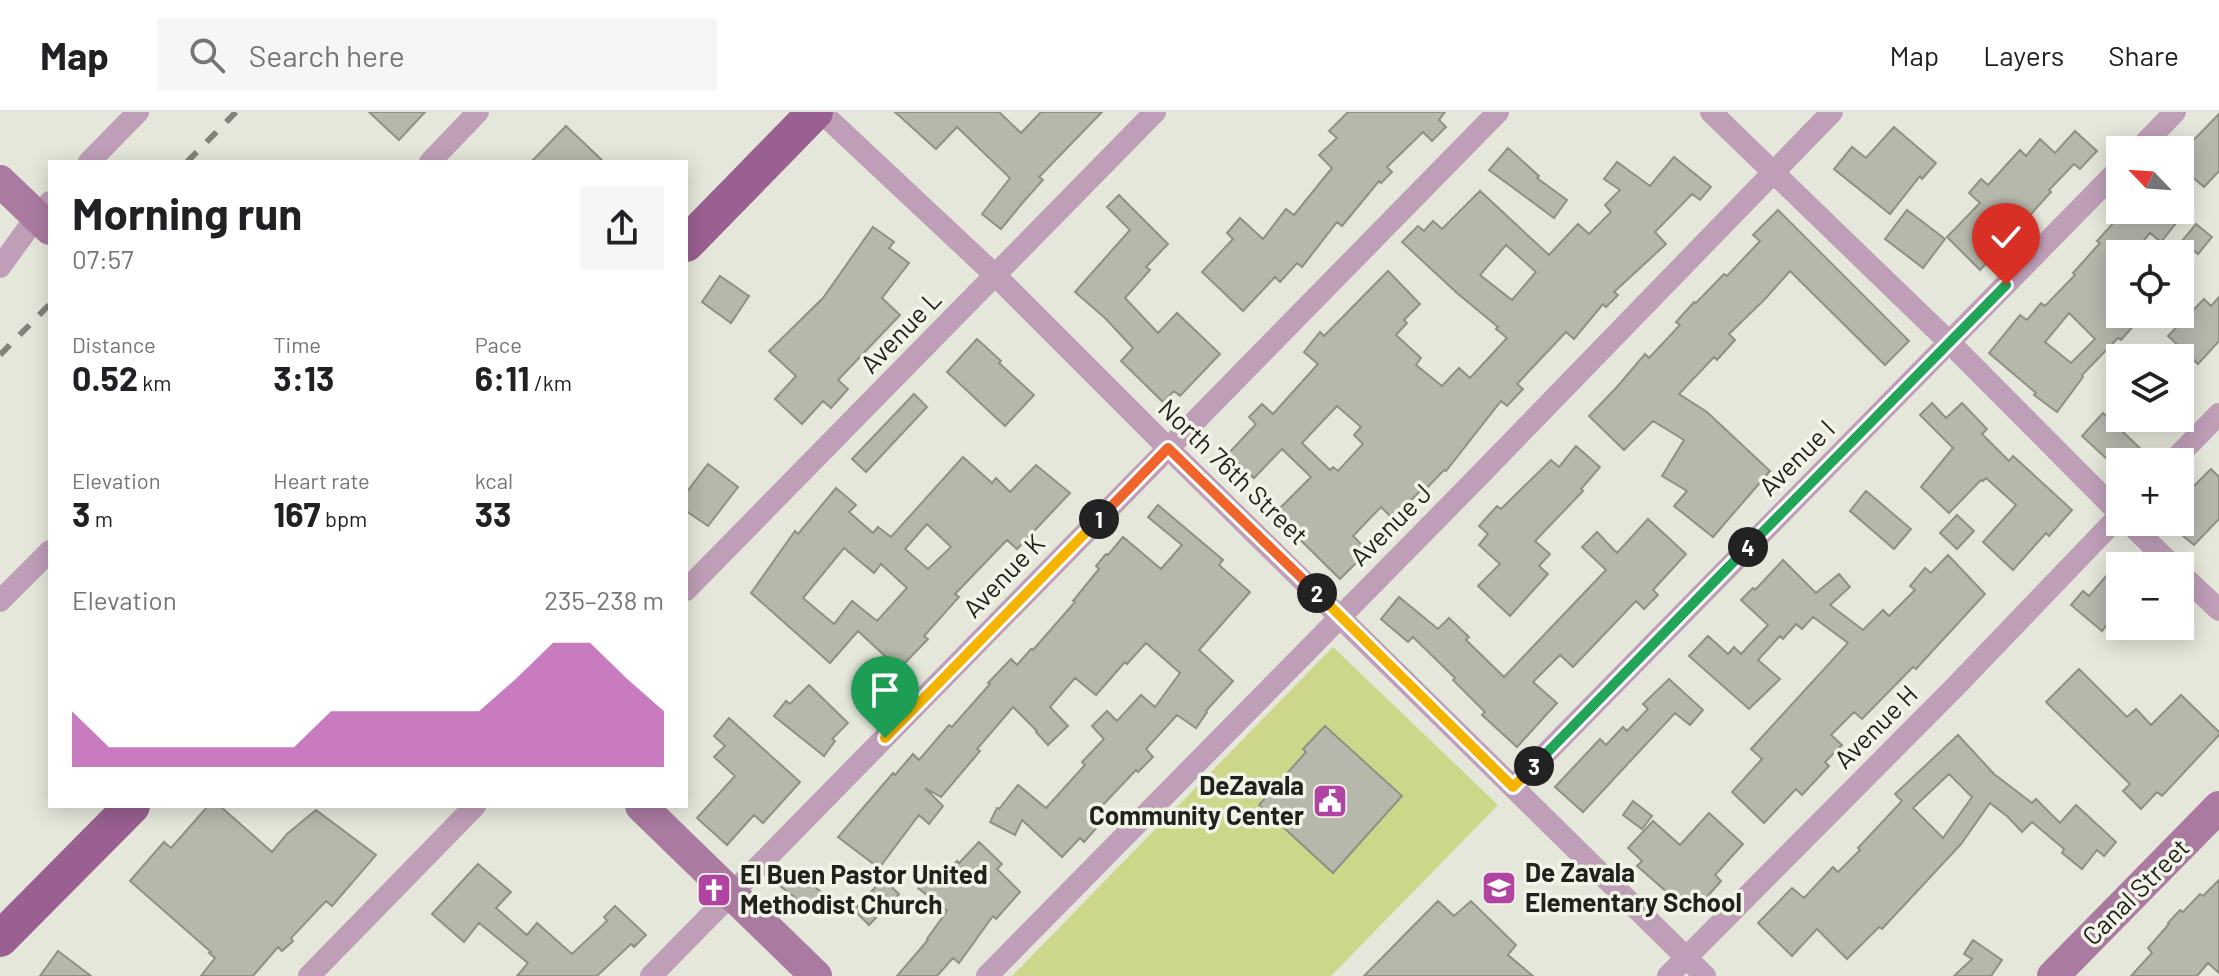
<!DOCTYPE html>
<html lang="en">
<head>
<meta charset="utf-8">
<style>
	:root { --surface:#fff; --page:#f6f6f6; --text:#202124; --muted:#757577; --line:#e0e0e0; --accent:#b144a3 }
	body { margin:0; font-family:Barlow,sans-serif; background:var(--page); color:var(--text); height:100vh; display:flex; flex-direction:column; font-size:30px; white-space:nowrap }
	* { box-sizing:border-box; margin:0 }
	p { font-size:26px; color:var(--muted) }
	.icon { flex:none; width:44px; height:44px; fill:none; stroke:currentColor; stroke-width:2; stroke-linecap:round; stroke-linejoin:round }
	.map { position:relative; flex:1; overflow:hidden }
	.sheet { position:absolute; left:48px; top:48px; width:640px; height:648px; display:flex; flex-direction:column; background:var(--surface); border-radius:0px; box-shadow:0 4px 20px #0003 }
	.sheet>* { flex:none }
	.needle { width:52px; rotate:295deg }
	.buttons { position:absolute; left:2106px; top:24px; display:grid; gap:16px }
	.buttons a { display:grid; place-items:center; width:88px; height:88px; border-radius:0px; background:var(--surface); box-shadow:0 4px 20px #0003; font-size:40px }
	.pin { position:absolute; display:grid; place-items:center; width:68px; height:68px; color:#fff; margin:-82px -34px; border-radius:50% 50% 50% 0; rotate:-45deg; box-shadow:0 0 8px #0007 }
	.pin .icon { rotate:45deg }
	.km { position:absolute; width:40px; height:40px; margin:-20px; border-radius:50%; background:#222; color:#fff; font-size:22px; line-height:40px; text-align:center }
	.round { display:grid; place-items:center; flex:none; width:84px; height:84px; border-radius:0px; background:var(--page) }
	.overview { display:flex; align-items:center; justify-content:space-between; height:136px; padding:0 24px }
	h1 { font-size:44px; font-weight:700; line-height:60px }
	.stats { display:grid; grid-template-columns:repeat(3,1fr); gap:12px; height:136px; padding:8px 24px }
	.stats div { display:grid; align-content:center }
	.stats b { font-size:34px; font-weight:700 }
	.stats small { font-size:22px; font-weight:400 }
	.stats p { font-size:22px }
	.chart { height:224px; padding:16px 24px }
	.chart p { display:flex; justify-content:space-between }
	.chart svg { width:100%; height:144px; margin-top:8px; fill:var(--accent); opacity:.7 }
	header { display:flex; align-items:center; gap:48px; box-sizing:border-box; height:112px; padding:0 40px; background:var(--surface); border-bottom:2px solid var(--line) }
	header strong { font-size:38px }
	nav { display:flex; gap:44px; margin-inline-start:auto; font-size:28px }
	.search { width:560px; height:72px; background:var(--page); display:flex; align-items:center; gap:20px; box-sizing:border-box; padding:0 28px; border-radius:0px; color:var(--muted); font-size:30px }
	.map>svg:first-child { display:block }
</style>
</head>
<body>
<header>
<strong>Map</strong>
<div class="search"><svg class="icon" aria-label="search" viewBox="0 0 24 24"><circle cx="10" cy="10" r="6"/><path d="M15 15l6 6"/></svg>Search here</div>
<nav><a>Map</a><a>Layers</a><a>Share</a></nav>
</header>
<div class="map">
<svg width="2219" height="864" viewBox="0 0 2219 864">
	<rect width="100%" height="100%" fill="#e5e7da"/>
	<!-- green -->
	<path fill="#cdd78a" d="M1333,535L1498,693L1331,864H1012Z"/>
	<!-- building -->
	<path fill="#b6b8ac" stroke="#8f9185" stroke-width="2" fill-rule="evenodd" d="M369,0H425L399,28Z
		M895,0H999L1021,21L1041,0H1102L1039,65L1043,68L1024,89L1001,117L982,102L1010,66L957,15L936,37Z
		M1348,0H1445L1439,8L1446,15L1432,29L1423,20L1387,55L1392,60L1381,71L1379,69L1342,114L1337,110L1302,155L1297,151L1280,170L1275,165L1243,199L1202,160L1233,127L1227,121L1240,106L1263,127L1286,97L1294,103L1332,56L1319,43L1337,26L1329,19Z
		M2219,2V59L2204,75L2180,54V42Z
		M566,14L604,50H531Z
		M1894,15L1936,51L1922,67L1920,64L1890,102L1834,57L1852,35L1866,46Z
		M2075,19L2097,39L2080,57L2074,52L2049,78L2051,80L1980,158L1947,125L1980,91L1969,81L1981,67L1988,73L2020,38L2026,44L2040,27L2055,41Z
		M1508,36L1539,64L1537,66L1567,88L1554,106L1489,58Z
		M1674,45L1711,75L1700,88L1692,82L1655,120L1666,132L1614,180L1618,183L1606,195L1603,192L1574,227L1566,220L1517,272L1523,277L1507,294L1501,289L1446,359L1444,358L1425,378L1423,376L1393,407L1381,395L1353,424L1368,439L1340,467L1274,402L1311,365L1282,337L1254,366L1228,342L1256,312L1249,305L1262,292L1273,302L1318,252L1304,240L1320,220L1324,224L1388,159L1420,192L1404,208L1407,211L1396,223L1421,246L1416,253L1442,274L1459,256L1470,266L1507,226L1496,217L1498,215L1457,181L1402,130L1418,114L1424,119L1433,109L1442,117L1480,79L1549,143L1578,112L1589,122L1611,100L1605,93L1620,78L1604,67L1617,50L1650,74ZM1506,133L1536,160L1512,188L1480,163ZM1337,294L1361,315L1354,323L1363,332L1338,359L1333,355L1330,358L1302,331Z
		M1119,83L1168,132L1146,155L1150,158L1125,186L1158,221L1177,201L1220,242L1180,284L1174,279L1163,290L1121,249L1133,236L1105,206L1075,180L1130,118L1107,95Z
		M1778,98L1909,229L1885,253L1790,159L1765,187L1729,222L1735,228L1717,248L1714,245L1679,282L1707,300L1770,359L1713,425L1674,394L1687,379L1662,364L1684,328L1653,309L1624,338L1589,304L1617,275L1645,242L1649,246L1680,213L1676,210L1694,190L1696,191L1724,162L1727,164L1760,129L1753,123Z
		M1907,98L1945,127L1923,156L1885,127Z
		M2125,98H2162L2177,110L2161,130L2150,121L2132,142H2120V202H2123L2135,212L2121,228L2118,226L2082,263L2083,265L2057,300L2034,283L2036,281L1989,241L2020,203L2027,208L2041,191L2045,194L2075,163L2073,161L2100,131L2097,129ZM2069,201L2095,227L2071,251L2045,230Z
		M2196,112L2212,125L2198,142L2182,129Z
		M873,115L894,130L889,136L909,151L882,186L900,203L838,268L848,277L831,296L823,289L802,312L775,287L796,264L769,239L823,186Z
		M720,164L749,184L731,211L702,190Z
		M2219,185V229L2198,252L2168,224L2204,187L2211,194Z
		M977,227L1001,249L999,251L1034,283L1005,314L947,260Z
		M914,282L927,295L866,360L852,347Z
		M1932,291L1946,306L1962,291L1987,317L1982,322L2009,349L2013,344L2072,398L2049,424L2046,421L2013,458L1983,430L2016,393L1986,366L1983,369L1981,368L1949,401L1921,375L1953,336L1920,303Z
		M2103,301L2143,339L2133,350H2110L2082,324Z
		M1576,334L1600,355L1581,377L1583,379L1535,429L1550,442L1539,454L1548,462L1510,504L1478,474L1500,452L1479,433L1488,422L1479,414L1497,394L1501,397L1551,348L1559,355Z
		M963,345L992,371L996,366L1010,380L1036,353L1070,381L1017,437L1007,428L955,482L959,485L924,524L928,527L899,557L858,519L830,551L751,481L795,419L798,422L836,376L856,393L849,400L873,421L878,415L891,425ZM927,412L951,435L928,457L905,437ZM844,436L874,461L881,452L907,476L877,509L852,489L834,512L803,486Z
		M708,352L738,375L708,414L686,399V381Z
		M2211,357L2219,365V407L2194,433L2166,410H2180V388Z
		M1866,379L1911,417L1894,437L1850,399Z
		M1158,393L1223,448L1219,453L1250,480L1199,538L1233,569L1206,599L1207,600L1196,616L1177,603L1146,637L1153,645L1138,660L1136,658L1099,697L1107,704L1084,730L1080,726L1062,745L1022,708L1015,723L990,710L997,696L999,697L1018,673L1046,696L1085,653L1082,650L1104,627L1092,614L1107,599L1117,609L1141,583L1155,595L1180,561L1146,531L1127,552L1125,550L1096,583L1075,566L1050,595L1068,614L1048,633L1036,620L1037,619L1013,595L977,637L980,639L941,685L925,676L943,694L929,712L919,703L879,756L838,725L893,661L895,663L913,642L919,648L949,613L952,615L990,572L988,571L1011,547L1017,553L1031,537L1033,538L1075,490L1073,489L1099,457L1096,454L1106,442L1108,443L1123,425L1161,457L1182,433L1148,405Z
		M1957,403L1974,419L1957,437L1940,421Z
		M1648,407L1686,442L1653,478L1658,483L1644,497L1636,489L1573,555L1560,543L1533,570L1557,591L1517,635L1482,603L1485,600L1453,568L1455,566L1413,525L1408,530L1381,507L1399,485L1438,517L1449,506L1469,525L1466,528L1504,565L1606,458L1582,435L1597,420L1617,441Z
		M1948,443L1985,482L1916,557L1913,555L1862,607L1854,600L1831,623L1842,633L1825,650L1829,654L1802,683L1796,677L1764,711L1732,680L1762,647L1751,637L1848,531L1813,505L1802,517L1796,512L1783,527L1780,524L1758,548L1780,567L1749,597L1689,544L1708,524L1728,542L1734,535L1741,542L1768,513L1741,488L1753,476L1755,478L1783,448L1816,481L1839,462L1850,475L1830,493L1863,518L1883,498L1889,504L1915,478L1910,474L1925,456L1931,461Z
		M2120,448V497L2102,519L2071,493L2083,479L2089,484Z
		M2079,557L2127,605L2136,597L2151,613L2181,583L2219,620V623L2162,684L2157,680L2141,697L2123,679L2130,672L2046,590Z
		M1669,567L1703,598L1690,613L1675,601L1583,700L1555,675L1600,627L1606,633L1623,615L1627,619L1648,597L1643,592Z
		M809,573L848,611L832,627L835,629L824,644L774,604L786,589L790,592Z
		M729,606L800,670L763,711L754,703L727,733L697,706L735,664L714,645L725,634L714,624Z
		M1325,614L1402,684L1333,761L1259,693L1306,640L1303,637Z
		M1958,623L1994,662L2032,691L2036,687L2060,711L2076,693L2116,730L2104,744L2097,738L2082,757L2062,741L2064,737L2032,710L2022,720L2008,705L1990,691L1961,732L1882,817L1879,815L1847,847L1817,817L1792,844L1758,811L1792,776L1804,786L1833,755L1838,760L1860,738L1858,736L1902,689L1895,682ZM1949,662L1972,685L1943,726L1913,696Z
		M1633,689L1652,704L1642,717L1623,703Z
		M208,694H220L272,740L287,722L316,698L376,743L332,794L326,789L291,826L293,829L282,839L278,835L253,864H201L215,846L209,841L211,840L130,769L164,730L171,736Z
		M1709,701L1743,732L1715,763L1721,769L1692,802L1637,754L1642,749L1628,736L1653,709L1680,733Z
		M979,730L1002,752L997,757L1020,780L996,807L993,804L959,851L953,846L937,864H897L928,828L927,827L947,799L918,776L931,760L941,768L957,749L959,751Z
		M478,752L511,780L496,796L527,823L537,811L572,842L607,809L604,805L615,794L646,823L634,835L631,832L597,864H517L528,851L479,811L464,830L432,802Z
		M793,758L830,787L818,803L780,774Z
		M883,767L899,782L869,813L854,798Z
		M2219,768V861L2208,851L2197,864H2131L2152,841L2148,836L2169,812L2168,811L2180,798L2183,800L2200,782L2203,784Z
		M1438,789L1454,804L1471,789L1516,833L1508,843L1533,864H1364Z
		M1973,828L2002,848L1991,864H1954L1972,847L1964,842Z
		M58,839L91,864H40Z"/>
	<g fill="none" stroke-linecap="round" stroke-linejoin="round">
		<!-- street -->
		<path stroke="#bf9eb8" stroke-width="22" d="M821,0L995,163L1168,336L1705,864
			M1711,0L1950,231L2120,402
			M2138,38L2175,0
			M89,50L138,0
			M430,50L478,0
			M0,155L37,104L50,90
			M2172,350L2219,302
			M2128,410L2173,454
			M2180,461L2219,498
			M686,478L1155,0
			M0,489L50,439
			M1513,675L2120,56
			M309,864L475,694
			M651,864L1498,0
			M987,864L1477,366L1832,0
			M1668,864L1955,575L2120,403"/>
		<!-- secondary -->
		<path stroke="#aa7aa1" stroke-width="32" d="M0,69L50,117
			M641,694L816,864
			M2053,864L2219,695"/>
		<!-- primary -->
		<path stroke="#9a6091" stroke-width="36" d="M686,132L815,0
			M0,827L132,694"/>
		<!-- rail -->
		<path stroke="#82837a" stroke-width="6" stroke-dasharray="14 14" stroke-linecap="butt" d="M187,50L236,0
			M0,243L50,192"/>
	</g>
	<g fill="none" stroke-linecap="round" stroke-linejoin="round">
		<!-- split-1 casing -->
		<g stroke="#fff" stroke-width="16">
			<path id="split-1" d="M885,626L1099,407"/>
		</g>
		<!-- split-2 casing -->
		<g stroke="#fff" stroke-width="16">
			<path id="split-2" d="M1099,407L1168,336L1317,481"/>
		</g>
		<!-- split-3 casing -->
		<g stroke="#fff" stroke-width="16">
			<path id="split-3" d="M1317,481L1513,675L1534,654"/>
		</g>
		<!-- split-4 casing -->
		<g stroke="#fff" stroke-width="16">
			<path id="split-4" d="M1534,654L1748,435"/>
		</g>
		<!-- split-5 casing -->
		<g stroke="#fff" stroke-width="16">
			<path id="split-5" d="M1748,435L2006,173"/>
		</g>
		<!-- split-1 -->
		<use href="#split-1" stroke="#f5b400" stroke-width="10"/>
		<!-- split-2 -->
		<use href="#split-2" stroke="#f0652b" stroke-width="10"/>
		<!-- split-3 -->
		<use href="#split-3" stroke="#f5b400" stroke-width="10"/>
		<!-- split-4 -->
		<use href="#split-4" stroke="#22a559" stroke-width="10"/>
		<!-- split-5 -->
		<use href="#split-5" stroke="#22a559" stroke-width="10"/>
	</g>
	<!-- icons -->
	<defs>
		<g id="civic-square" transform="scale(1.8)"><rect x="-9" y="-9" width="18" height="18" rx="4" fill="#b144a3" stroke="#f2f4e7"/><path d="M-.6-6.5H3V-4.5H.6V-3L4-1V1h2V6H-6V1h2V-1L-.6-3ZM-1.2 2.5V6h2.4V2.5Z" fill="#fff"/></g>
		<g id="school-square" transform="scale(1.8)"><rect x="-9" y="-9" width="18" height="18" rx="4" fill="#b144a3" stroke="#f2f4e7"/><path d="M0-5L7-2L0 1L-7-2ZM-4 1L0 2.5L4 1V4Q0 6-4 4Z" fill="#fff"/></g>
		<g id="church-square" transform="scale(1.8)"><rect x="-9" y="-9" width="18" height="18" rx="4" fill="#b144a3" stroke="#f2f4e7"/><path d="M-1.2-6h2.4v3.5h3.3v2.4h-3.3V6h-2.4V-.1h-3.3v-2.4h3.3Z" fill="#fff"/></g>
	</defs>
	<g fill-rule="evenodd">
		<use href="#civic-square" x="1330" y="689"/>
		<use href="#school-square" x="1499" y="776"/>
		<use href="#church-square" x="714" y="778"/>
	</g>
	<g text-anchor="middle" stroke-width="7" stroke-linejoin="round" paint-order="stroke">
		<!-- street labels -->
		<g font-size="26" fill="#21211d" stroke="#f2f4e7">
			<text transform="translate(901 220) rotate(-46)" y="9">Avenue L</text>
			<text transform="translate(1797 346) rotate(-45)" y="9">Avenue I</text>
			<text transform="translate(1233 360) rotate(44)" y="9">North 76th Street</text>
			<text transform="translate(1391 413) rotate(-45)" y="9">Avenue J</text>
			<text transform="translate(1004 464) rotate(-46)" y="9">Avenue K</text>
			<text transform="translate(1876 615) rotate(-45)" y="9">Avenue H</text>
			<text transform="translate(2136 780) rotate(-45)" y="9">Canal Street</text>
		</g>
		<!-- poi labels -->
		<g font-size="26" font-weight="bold" fill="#21211d" stroke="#f2f4e7" text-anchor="start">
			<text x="1304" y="683" text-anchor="end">DeZavala<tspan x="1304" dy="30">Community Center</tspan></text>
			<text x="1525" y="770">De Zavala<tspan x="1525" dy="30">Elementary School</tspan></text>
			<text x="740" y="772">El Buen Pastor United<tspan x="740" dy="30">Methodist Church</tspan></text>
		</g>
	</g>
</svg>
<div class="buttons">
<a><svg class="needle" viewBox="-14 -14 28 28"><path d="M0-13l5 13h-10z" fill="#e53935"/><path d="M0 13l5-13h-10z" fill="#757577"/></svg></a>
<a><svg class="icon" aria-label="locate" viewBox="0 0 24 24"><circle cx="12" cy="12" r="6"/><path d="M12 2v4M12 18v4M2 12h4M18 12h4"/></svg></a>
<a><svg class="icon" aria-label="layers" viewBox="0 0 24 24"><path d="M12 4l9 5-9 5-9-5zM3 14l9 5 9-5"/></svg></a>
<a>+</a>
<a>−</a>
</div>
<div class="pin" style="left:885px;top:626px;background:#1e9e55"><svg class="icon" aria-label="arrive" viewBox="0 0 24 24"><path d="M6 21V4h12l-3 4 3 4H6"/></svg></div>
<div class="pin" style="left:2006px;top:173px;background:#d93025"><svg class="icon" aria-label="check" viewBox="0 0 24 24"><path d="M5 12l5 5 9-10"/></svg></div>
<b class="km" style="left:1099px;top:407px">1</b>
<b class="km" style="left:1317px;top:481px">2</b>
<b class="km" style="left:1534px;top:654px">3</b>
<b class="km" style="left:1748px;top:435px">4</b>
<section class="sheet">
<div class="overview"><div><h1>Morning run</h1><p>07:57</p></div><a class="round"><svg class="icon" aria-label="share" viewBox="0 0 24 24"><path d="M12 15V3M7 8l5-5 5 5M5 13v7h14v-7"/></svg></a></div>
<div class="stats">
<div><p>Distance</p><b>0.52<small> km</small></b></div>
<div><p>Time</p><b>3:13</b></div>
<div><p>Pace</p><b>6:11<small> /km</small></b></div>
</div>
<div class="stats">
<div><p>Elevation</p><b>3<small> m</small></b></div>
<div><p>Heart rate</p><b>167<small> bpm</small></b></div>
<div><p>kcal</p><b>33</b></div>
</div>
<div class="chart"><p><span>Elevation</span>235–238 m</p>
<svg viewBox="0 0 160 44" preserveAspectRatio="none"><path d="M0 44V27L10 38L20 38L30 38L40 38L50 38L60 38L70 27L80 27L90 27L100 27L110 27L120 17L130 6L140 6L150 17L160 27V44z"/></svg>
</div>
</section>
</div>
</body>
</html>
